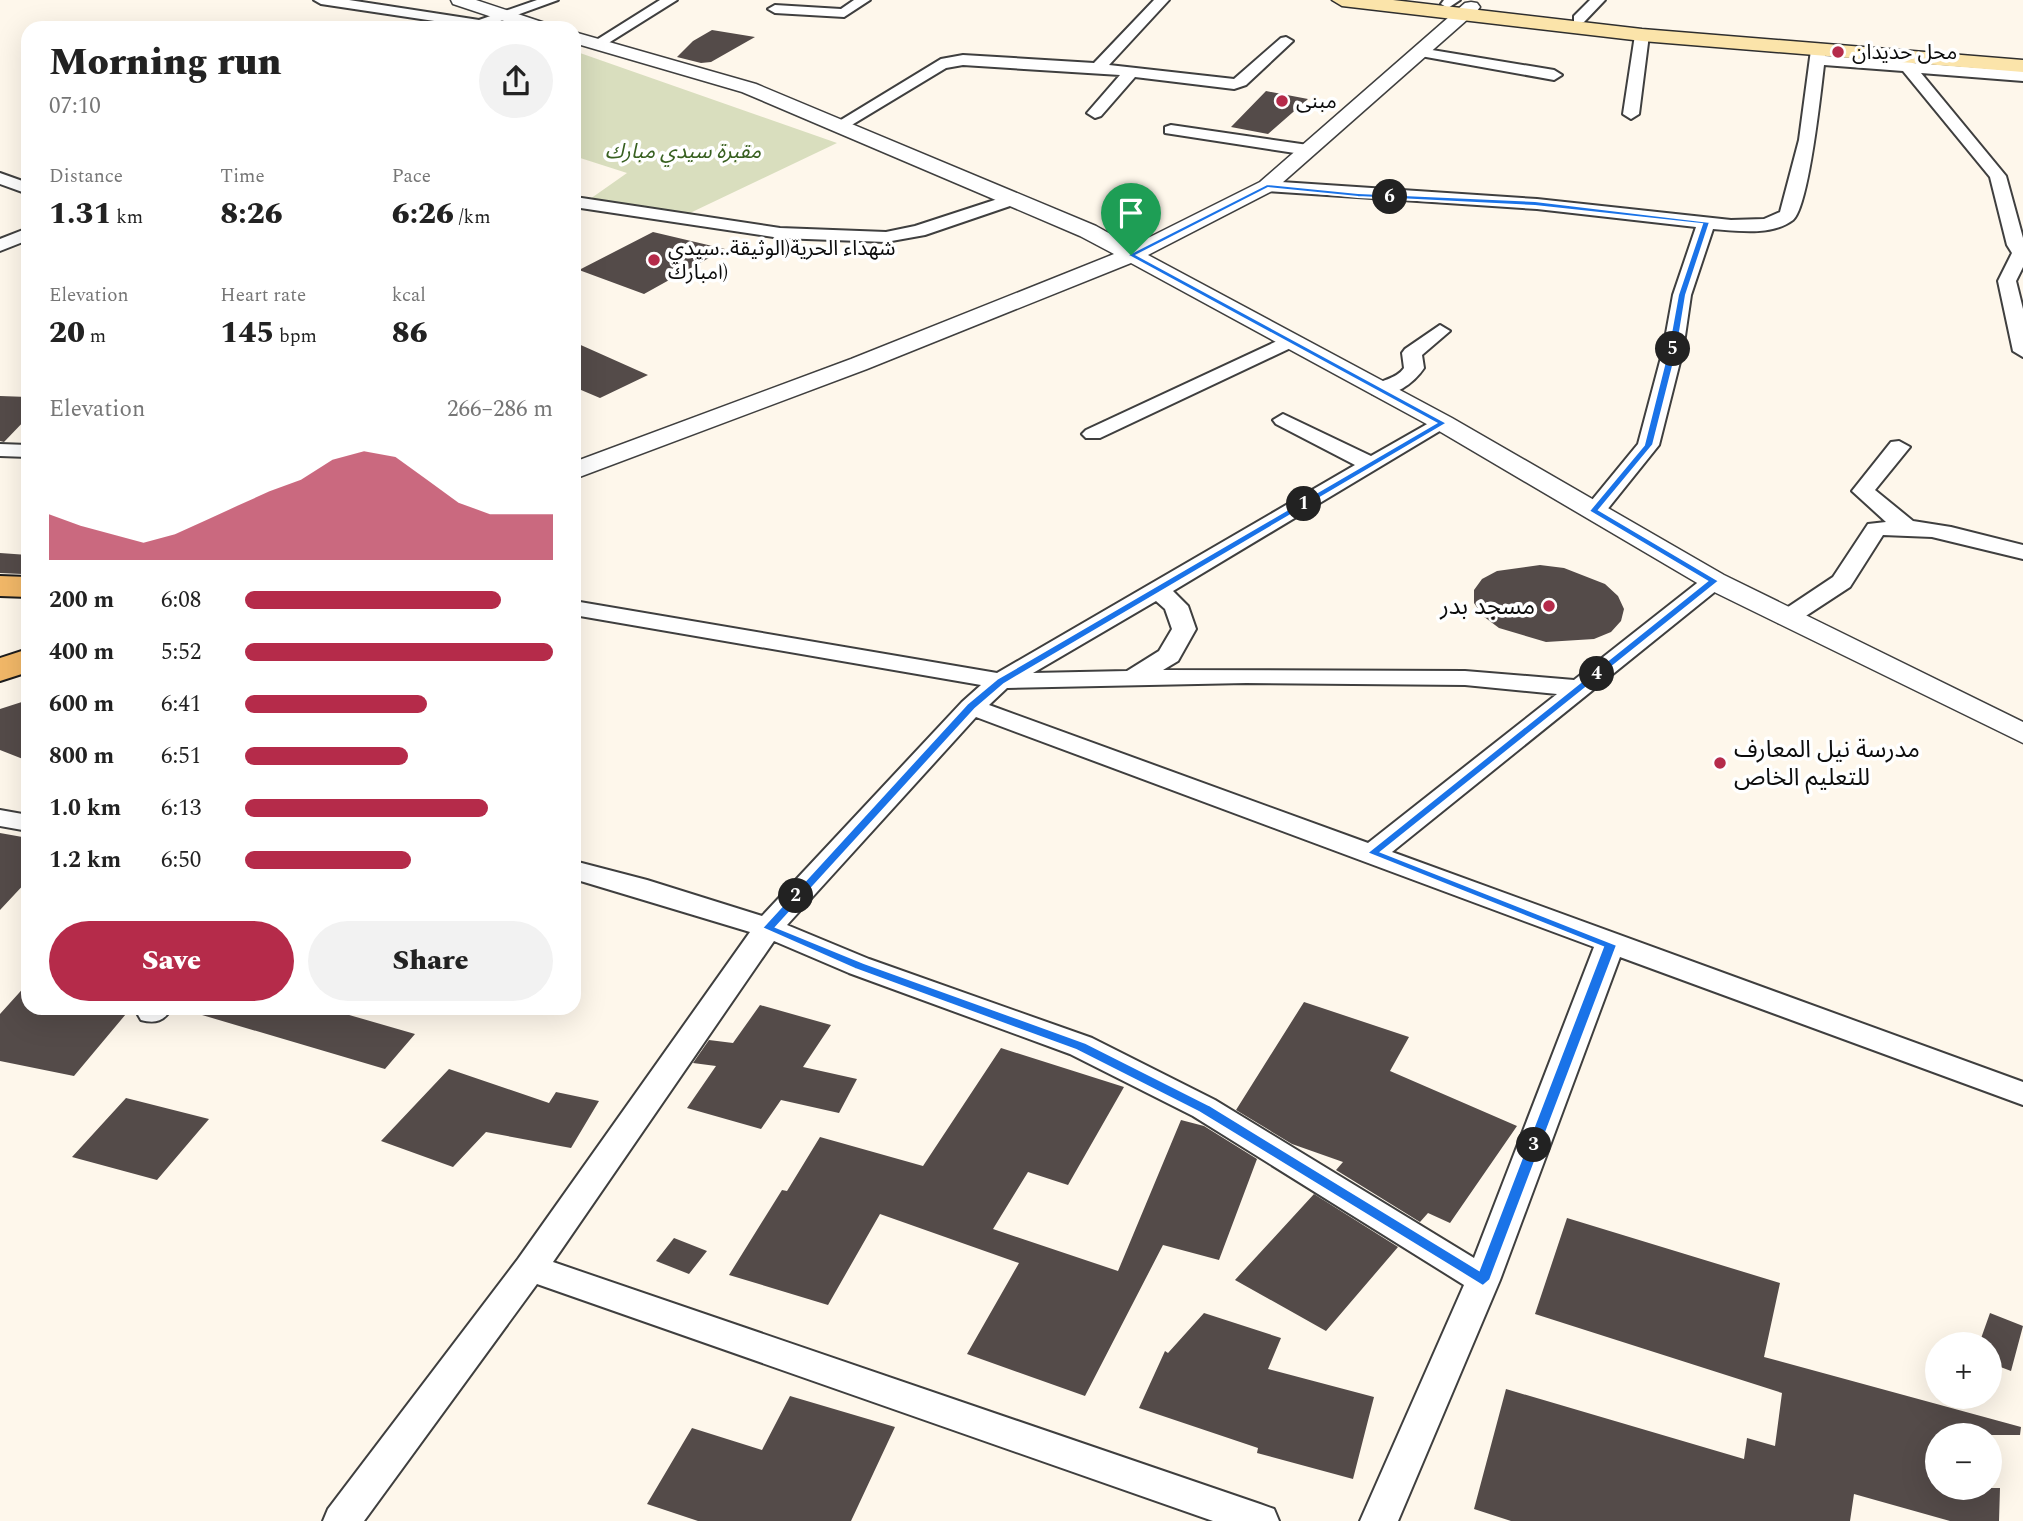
<!DOCTYPE html>
<html lang="en">
<head>
<meta charset="utf-8">
<style>
	:root { --surface:#fff; --page:#f2f2f2; --text:#222; --muted:#767676; --accent:#b52b4a }
	body { margin:0; font-family:Spectral,"Noto Sans Arabic",serif; background:var(--page); color:var(--text); height:100vh; display:flex; flex-direction:column; font-size:26px; white-space:nowrap }
	* { box-sizing:border-box; margin:0 }
	p { font-size:23px; color:var(--muted) }
	.icon { flex:none; width:38px; height:38px; fill:none; stroke:currentColor; stroke-width:2; stroke-linecap:round; stroke-linejoin:round }
	.map { position:relative; flex:1; overflow:hidden }
	.drawer { position:absolute; left:21px; top:21px; width:560px; height:994px; display:flex; flex-direction:column; background:var(--surface); border-radius:21px; box-shadow:0 7px 28px #0002 }
	.drawer>* { flex:none }
	.buttons { position:absolute; left:1925px; top:1332px; display:grid; gap:14px }
	.buttons a { display:grid; place-items:center; width:77px; height:77px; border-radius:50%; background:var(--surface); box-shadow:0 7px 28px #0002; font-size:35px }
	.pin { position:absolute; display:grid; place-items:center; width:60px; height:60px; color:#fff; margin:-72px -30px; border-radius:50% 50% 50% 0; rotate:-45deg; box-shadow:0 0 7px #0007 }
	.pin .icon { rotate:45deg }
	.km { position:absolute; width:35px; height:35px; margin:-18px; border-radius:50%; background:#222; color:#fff; font-size:19px; line-height:35px; text-align:center }
	.round { display:grid; place-items:center; flex:none; width:74px; height:74px; border-radius:37px; background:var(--page) }
	.headline { display:flex; align-items:center; justify-content:space-between; height:119px; padding:0 28px }
	h1 { font-size:38px; font-weight:800; line-height:52px }
	.stats { display:grid; grid-template-columns:repeat(3,1fr); gap:10px; height:119px; padding:7px 28px }
	.stats div { display:grid; align-content:center }
	.stats b { font-size:30px; font-weight:800 }
	.stats small { font-size:19px; font-weight:400 }
	.stats p { font-size:19px }
	.chart { height:196px; padding:14px 28px }
	.chart p { display:flex; justify-content:space-between }
	.chart svg { width:100%; height:126px; margin-top:7px; fill:var(--accent); opacity:.7 }
	.cta { display:flex; gap:14px; margin-top:auto; padding:14px 28px }
	.cta a { flex:1; height:80px; border-radius:42px; background:var(--accent); color:#fff; font-size:28px; font-weight:800; line-height:80px; text-align:center }
	.cta a+a { background:var(--page); color:var(--text) }
	ul { padding:0 28px; list-style:none; font-size:23px }
	li { display:grid; grid-template-columns:112px 84px 1fr; align-items:center; height:52px }
	li i { height:18px; border-radius:9px; background:var(--accent) }
	.map>svg:first-child { display:block }
</style>
</head>
<body>
<div class="map">
<svg width="2023" height="1521" viewBox="0 0 2023 1521">
	<rect width="100%" height="100%" fill="#fef7eb"/>
	<!-- cemetery -->
	<path fill="#d9debe" d="M580,53L837,143L690,213L590,199L627,173L574,156V56Z"/>
	<!-- building -->
	<path fill="#544b49" d="M712,30L755,37L711,62L701,63L677,57L693,41Z
		M1266,91L1308,99L1268,134L1231,127Z
		M653,232L725,249L644,294L579,270Z
		M574,342L648,375L600,398L574,387Z
		M0,396L28,397V417L4,442L0,441Z
		M0,553L28,555V567L22,574L0,573Z
		M1540,565L1564,568L1605,584L1618,596L1624,609L1621,621L1611,632L1594,639L1546,642L1499,628L1483,616L1474,603V590L1482,579L1497,571Z
		M28,700V761L0,750V709Z
		M0,833L28,838V880L0,910Z
		M28,983V1008H131L74,1076L0,1061V1014Z
		M1304,1002L1409,1037L1390,1071L1517,1126L1450,1223L1428,1213L1420,1222L1336,1170L1343,1162L1292,1144L1236,1110Z
		M760,1005L831,1025L803,1067L857,1079L839,1113L781,1100L761,1129L687,1108L716,1066L693,1063L709,1040L733,1043Z
		M202,1008H325L415,1034L385,1069L202,1015Z
		M1001,1048L1124,1087L1068,1185L1028,1172L993,1229L1118,1271L1181,1120L1204,1126L1257,1159L1219,1260L1163,1245L1085,1396L967,1354L1019,1263L880,1214L828,1305L729,1275L782,1190L787,1191L820,1137L923,1166Z
		M449,1069L549,1103L556,1092L599,1101L571,1148L486,1132L453,1167L381,1141Z
		M126,1098L209,1119L157,1180L72,1157Z
		M1314,1194L1398,1247L1326,1331L1235,1280Z
		M1567,1218L1780,1283L1764,1357L2021,1427L2020,1435H1937V1488H2000L1999,1521H1950L1854,1494L1850,1521H1511L1474,1509L1506,1389L1744,1459L1747,1438L1775,1446L1782,1393L1535,1314Z
		M674,1238L707,1251L689,1274L656,1261Z
		M1204,1313L1281,1338L1268,1369L1374,1397L1353,1479L1257,1453L1258,1448L1139,1408L1165,1351L1168,1353Z
		M1990,1313L2023,1326L2011,1371L1990,1363V1344H1979Z
		M790,1396L895,1427L851,1521H698L647,1504L692,1428L762,1450Z"/>
	<g fill="none" stroke-linecap="round" stroke-linejoin="round">
		<!-- minor casing -->
		<g stroke="#3f3f3f" stroke-width="4">
			<path id="minor" d="M314,0H349L479,20L537,0H558L481,28L321,4Z
				M660,0H677L602,47H592L590,44Z
				M854,0H870L844,17L775,13L768,9L775,5L841,9Z
				M1154,0H1169L1109,65L1234,79L1281,38L1286,37L1293,41L1246,85L1234,89L1135,77L1101,116L1095,118L1087,113L1120,75L963,65L946,68L845,129L839,131L831,126L941,59L963,55L1094,63Z
				M1444,0H1460L1448,8L1441,4Z
				M1590,0H1605L1584,22H1574V16Z
				M1642,31L1649,35L1639,114L1631,119L1623,114L1635,35Z
				M1818,46L1825,50V56L1896,61L1892,56L1899,52L1913,63L2023,71V81L1921,73L2006,176L2023,238V267L2016,281L2023,309V357L2013,351L1998,281L2012,253L2007,245L1990,177L1903,71L1824,65C1821,90 1809,207 1793,220C1772,236 1737,231 1713,229L1691,295L1683,350L1659,445L1602,516L1594,518L1583,511L1638,444L1663,350L1673,295L1696,227L1537,209L1267,191L1258,186L1267,181L1537,199L1731,220L1764,219L1780,212L1799,140L1811,50Z
				M1420,48L1554,70L1562,75L1554,80L1415,55V49Z
				M1171,125L1308,145L1316,150L1308,155L1165,133V127Z
				M0,173L28,183V194L0,184Z
				M1013,194L1019,195L1022,199L1019,203L925,235L886,242L780,238L574,207L575,197L780,228L886,232L915,226Z
				M28,228V240L0,251V239Z
				M1440,325L1450,331L1422,355L1424,368C1414,383 1393,399 1373,394L1370,390C1379,379 1396,380 1404,368L1402,353L1405,349Z
				M1290,335L1297,337L1300,341L1297,345L1100,438H1086L1082,434L1086,430Z
				M1283,414L1371,456L1436,419L1443,417L1453,423L1173,591L1188,606L1196,629L1178,661L1163,670L1465,671L1574,680L1706,576H1722L1726,581L1722,586L1392,852L2023,1082V1105L1620,957L1500,1280L1398,1521H1360L1464,1285L1193,1116L1070,1054L849,973L774,941L553,1262L1260,1504L1274,1509L1279,1521H1213L537,1284L364,1521H323L328,1509L518,1259L750,932L574,879V861L647,880L762,916L962,702L981,685L574,615V601L997,673L1355,465L1276,424L1273,420ZM1156,601L1165,609L1172,629L1159,651L1127,671L1033,673ZM1246,683L1465,685L1557,694L1368,843L989,705L1007,688ZM976,717L1594,947L1474,1258L1215,1100L1092,1038L869,959L787,925Z
				M1899,441L1910,447L1875,490L1913,521L1951,527L2023,545V559L1932,537L1883,535L1850,587L1795,623H1779L1775,618L1779,613L1833,577L1868,524L1886,522L1852,491L1891,442Z
				M0,444L28,445V457L0,456Z
				M0,810L28,815V831L0,826Z
				M140,1008H172C164,1021 156,1024 141,1020L137,1013Z"/>
		</g>
		<!-- tertiary casing -->
		<g stroke="#3f3f3f" stroke-width="3">
			<path id="tertiary" d="M451,0H476L548,24L551,28H525L453,4Z
				M1471,2L1477,3L1480,7L1477,11L1274,190L1148,255L1452,418L1724,575L2023,722V743L1704,587L1434,428L1131,263L867,369L574,479V462L851,359L1114,254L1080,236L742,92L574,43V32L756,84L1096,226L1132,246L1260,182L1465,3Z"/>
		</g>
		<!-- secondary casing -->
		<g stroke="#2e2e2e" stroke-width="3">
			<path id="secondary" d="M1332,0H1393L1642,29L2023,60V72L1642,41L1342,6Z"/>
		</g>
		<!-- primary casing -->
		<g stroke="#1d1d1d" stroke-width="4">
			<path id="primary" d="M0,576L28,577V597L0,596Z
				M28,649V672L0,681V658Z"/>
		</g>
		<!-- minor -->
		<use href="#minor" fill="#fff" fill-rule="evenodd"/>
		<!-- tertiary -->
		<use href="#tertiary" fill="#fff" fill-rule="evenodd"/>
		<!-- secondary -->
		<use href="#secondary" fill="#fbe4aa" fill-rule="evenodd"/>
		<!-- primary -->
		<use href="#primary" fill="#f2b868" fill-rule="evenodd"/>
	</g>
	<!-- route -->
	<path fill="#1a73e8" stroke="#fff" stroke-width="2" fill-rule="evenodd" d="M1267,184L1358,193L1535,201L1710,222L1686,295L1677,350L1653,445L1599,510L1719,581L1381,852L1617,945L1490,1280L1483,1286L1199,1112L1076,1050L855,969L762,928L967,704L997,679L1436,423L1127,255ZM1268,188L1358,197L1535,206L1702,224L1678,295L1668,350L1644,445L1589,511L1707,581L1367,853L1603,947L1479,1270L1209,1105L1086,1043L864,963L776,927L975,709L1004,684L1447,423L1137,255Z"/>
	<!-- markers -->
	<g fill="#b52b4a" stroke="#fff" stroke-width="2.5">
		<circle cx="1838" cy="52" r="7"/>
		<circle cx="1282" cy="101" r="7"/>
		<circle cx="654" cy="260" r="7"/>
		<circle cx="1549" cy="606" r="7"/>
		<circle cx="1720" cy="763" r="7"/>
	</g>
	<g text-anchor="middle" stroke-width="7" stroke-linejoin="round" paint-order="stroke">
		<!-- far-poi labels -->
		<g font-size="21" fill="#0c0c0c" stroke="#fff" text-anchor="start">
			<text x="1852" y="59">محل حديدان</text>
			<text x="1296" y="108">مبنى</text>
			<text x="668" y="255">شهداء الحرية(الوثيقة..سيدي<tspan x="668" dy="24">امبارك)</tspan></text>
		</g>
		<!-- far-park labels -->
		<g font-size="21" font-style="italic" fill="#386020" stroke="#fff">
			<text x="683" y="158">مقبرة سيدي مبارك</text>
		</g>
		<!-- poi labels -->
		<g font-size="24" fill="#0c0c0c" stroke="#fff" text-anchor="end">
			<text x="1535" y="614">مسجد بدر</text>
			<text x="1734" y="757" text-anchor="start">مدرسة نيل المعارف<tspan x="1734" dy="28">للتعليم الخاص</tspan></text>
		</g>
	</g>
</svg>
<div class="buttons">
<a>+</a>
<a>−</a>
</div>
<div class="pin" style="left:1131px;top:255px;background:#1e9e55"><svg class="icon" aria-label="arrive" viewBox="0 0 24 24"><path d="M6 21V4h12l-3 4 3 4H6"/></svg></div>
<b class="km" style="left:1304px;top:504px">1</b>
<b class="km" style="left:796px;top:896px">2</b>
<b class="km" style="left:1534px;top:1145px">3</b>
<b class="km" style="left:1597px;top:674px">4</b>
<b class="km" style="left:1673px;top:349px">5</b>
<b class="km" style="left:1390px;top:197px">6</b>
<section class="drawer">
<div class="headline"><div><h1>Morning run</h1><p>07:10</p></div><a class="round"><svg class="icon" aria-label="share" viewBox="0 0 24 24"><path d="M12 15V3M7 8l5-5 5 5M5 13v7h14v-7"/></svg></a></div>
<div class="stats">
<div><p>Distance</p><b>1.31<small> km</small></b></div>
<div><p>Time</p><b>8:26</b></div>
<div><p>Pace</p><b>6:26<small> /km</small></b></div>
</div>
<div class="stats">
<div><p>Elevation</p><b>20<small> m</small></b></div>
<div><p>Heart rate</p><b>145<small> bpm</small></b></div>
<div><p>kcal</p><b>86</b></div>
</div>
<div class="chart"><p><span>Elevation</span>266–286 m</p>
<svg viewBox="0 0 160 44" preserveAspectRatio="none"><path d="M0 44V28L10 32L20 35L30 38L40 35L50 30L60 25L70 20L80 16L90 9L100 6L110 8L120 16L130 24L140 28L150 28L160 28V44z"/></svg>
</div>
<ul>
<li><b>200 m</b>6:08<i style="width:83%"></i></li>
<li><b>400 m</b>5:52<i style="width:100%"></i></li>
<li><b>600 m</b>6:41<i style="width:59%"></i></li>
<li><b>800 m</b>6:51<i style="width:53%"></i></li>
<li><b>1.0 km</b>6:13<i style="width:79%"></i></li>
<li><b>1.2 km</b>6:50<i style="width:54%"></i></li>
</ul>
<div class="cta"><a>Save</a><a>Share</a></div>
</section>
</div>
</body>
</html>
